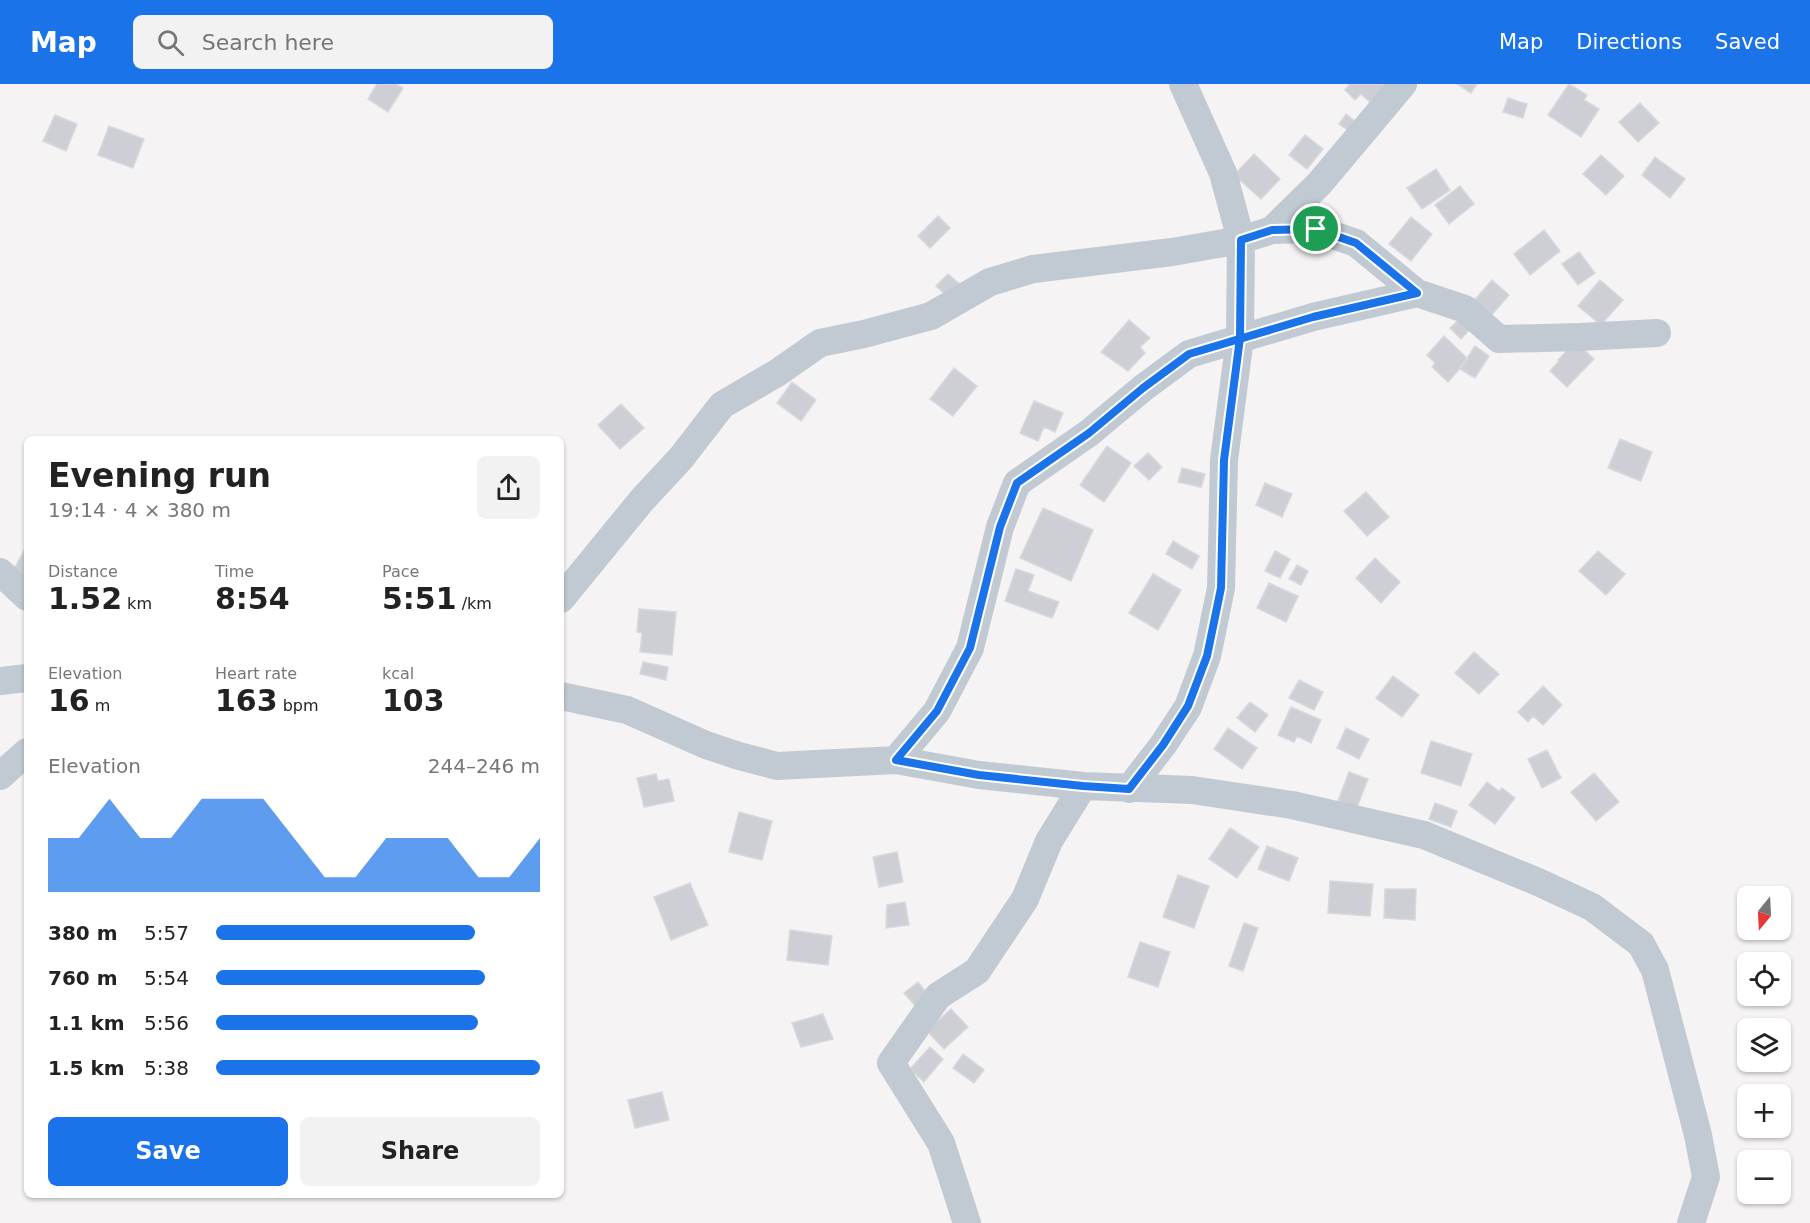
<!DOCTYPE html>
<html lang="en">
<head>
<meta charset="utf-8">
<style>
	:root { --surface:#fff; --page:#f2f2f2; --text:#222; --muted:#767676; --accent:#1a73e8 }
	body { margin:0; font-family:"DejaVu Sans",sans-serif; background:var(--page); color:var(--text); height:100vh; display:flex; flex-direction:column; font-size:22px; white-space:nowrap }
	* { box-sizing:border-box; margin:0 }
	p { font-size:20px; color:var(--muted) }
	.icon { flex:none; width:33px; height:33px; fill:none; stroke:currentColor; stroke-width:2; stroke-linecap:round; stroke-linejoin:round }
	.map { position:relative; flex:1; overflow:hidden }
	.panel { position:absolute; left:24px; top:352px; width:540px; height:762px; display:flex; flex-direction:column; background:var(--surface); border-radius:9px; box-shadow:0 2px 4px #0004 }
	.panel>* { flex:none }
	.needle { width:39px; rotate:198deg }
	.controls { position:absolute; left:1737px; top:802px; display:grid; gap:12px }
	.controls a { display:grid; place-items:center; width:54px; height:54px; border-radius:9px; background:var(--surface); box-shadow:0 2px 4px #0004; font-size:30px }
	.pin { position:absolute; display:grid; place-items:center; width:51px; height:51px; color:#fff; margin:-26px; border:3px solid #fff; border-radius:50%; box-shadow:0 2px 6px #0007 }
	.round { display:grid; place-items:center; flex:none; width:63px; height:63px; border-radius:9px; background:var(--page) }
	.overview { display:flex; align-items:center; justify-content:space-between; height:102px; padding:0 24px }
	h1 { font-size:33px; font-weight:700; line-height:45px }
	.figures { display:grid; grid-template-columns:repeat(3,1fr); gap:9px; height:102px; padding:6px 24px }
	.figures div { display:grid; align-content:center }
	.figures b { font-size:30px; font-weight:700 }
	.figures small { font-size:16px; font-weight:400 }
	.figures p { font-size:16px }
	.chart { height:168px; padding:12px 24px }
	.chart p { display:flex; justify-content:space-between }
	.chart svg { width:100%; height:108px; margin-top:6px; fill:var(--accent); opacity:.7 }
	.cta { display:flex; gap:12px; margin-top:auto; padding:12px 24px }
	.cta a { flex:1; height:69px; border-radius:9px; background:var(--accent); color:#fff; font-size:24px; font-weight:700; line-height:69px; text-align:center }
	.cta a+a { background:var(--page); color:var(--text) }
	ul { padding:0 24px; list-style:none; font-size:20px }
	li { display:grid; grid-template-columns:96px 72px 1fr; align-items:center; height:45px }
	li i { height:15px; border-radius:8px; background:var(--accent) }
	header { display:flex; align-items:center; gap:36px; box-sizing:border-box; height:84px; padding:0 30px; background:var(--accent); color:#fff }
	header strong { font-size:28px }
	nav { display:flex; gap:33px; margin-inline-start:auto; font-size:21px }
	.search { width:420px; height:54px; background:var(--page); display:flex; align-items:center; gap:15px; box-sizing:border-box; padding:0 21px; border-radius:9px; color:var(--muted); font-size:22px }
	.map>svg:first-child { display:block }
</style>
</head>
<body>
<header>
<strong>Map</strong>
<div class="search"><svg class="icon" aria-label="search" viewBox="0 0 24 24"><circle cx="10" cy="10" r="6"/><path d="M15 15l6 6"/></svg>Search here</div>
<nav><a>Map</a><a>Directions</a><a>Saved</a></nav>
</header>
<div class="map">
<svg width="1810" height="1139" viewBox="0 0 1810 1139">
	<rect width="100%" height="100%" fill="#f5f3f3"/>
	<!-- building -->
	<path fill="#cdcfd5" stroke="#d7d9de" stroke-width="1.5" d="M377,0H396L403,4L388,28L368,15Z
		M1350,0H1385L1372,20L1361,10L1355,16L1345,6Z
		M1457,0H1477L1471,9Z
		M1569,0L1587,11L1584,16L1599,25L1581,53L1548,31Z
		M1508,14L1527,20L1523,34L1503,28Z
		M1640,19L1659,39L1638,58L1619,38Z
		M1346,30L1356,38L1349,47L1339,40Z
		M55,31L77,40L66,67L43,57Z
		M109,42L144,55L133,84L98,71Z
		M1305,51L1323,65L1307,85L1289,71Z
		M1254,70L1280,95L1261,115L1234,91Z
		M1601,71L1624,92L1606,111L1583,90Z
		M1655,73L1685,95L1670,114L1642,91Z
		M1436,85L1450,106L1422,125L1407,104Z
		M1460,102L1474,120L1449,140L1435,121Z
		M938,132L950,144L930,164L918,152Z
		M1411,133L1432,150L1411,177L1389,160Z
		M1544,146L1560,167L1530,191L1514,170Z
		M1579,168L1595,189L1578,201L1562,180Z
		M948,190L961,201L949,214L936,202Z
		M1492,196L1509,211L1489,234L1472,219Z
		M1600,196L1623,216L1601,241L1578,222Z
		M1462,233L1472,243L1461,255L1450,244Z
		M1129,236L1150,254L1140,263L1145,269L1128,287L1101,268Z
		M1444,252L1468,275L1448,298L1432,283L1435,279L1427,271Z
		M1577,259L1594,275L1567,303L1550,287L1559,277L1558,276L1569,264Z
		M1475,262L1489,272L1475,294L1460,285Z
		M954,284L977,302L953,332L930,315Z
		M792,298L816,316L801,337L777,319Z
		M1034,317L1063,329L1055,348L1044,343L1038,357L1020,349Z
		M621,320L644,344L620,365L598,341Z
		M1620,355L1652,368L1641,397L1608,384Z
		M1107,362L1131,379L1104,418L1080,401Z
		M1148,369L1162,383L1149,396L1134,382Z
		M1182,384L1205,390L1201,403L1178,398Z
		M1265,399L1292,410L1282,433L1256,421Z
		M1366,408L1389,433L1367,452L1344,427Z
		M1043,424L1093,446L1071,497L1020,474Z
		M1173,457L1199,472L1192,485L1166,470Z
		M27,461V497L12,489Z
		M1275,467L1290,475L1280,494L1265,487Z
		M1598,467L1625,490L1606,511L1579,487Z
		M1375,474L1400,498L1381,519L1356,494Z
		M1297,481L1308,487L1301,501L1289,495Z
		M1016,485L1034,491L1028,507L1059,518L1052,534L1005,517Z
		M1153,490L1181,506L1158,546L1129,529Z
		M1269,499L1298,512L1286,538L1257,524Z
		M639,525L676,528L672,571L640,568L642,549L637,548Z
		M1474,568L1499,590L1479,610L1455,589Z
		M643,578L668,583L666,596L640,590Z
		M1393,592L1419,611L1402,633L1376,614Z
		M1299,596L1323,608L1314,626L1289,614Z
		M1543,602L1562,621L1543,641L1533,632L1528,638L1518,628Z
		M1250,618L1268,631L1255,648L1237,634Z
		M1291,623L1321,636L1311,659L1297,652L1294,658L1278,651Z
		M1228,644L1257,664L1242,685L1214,665Z
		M1346,644L1369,655L1359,675L1337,664Z
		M1431,657L1472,670L1461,702L1421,689Z
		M1547,666L1561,694L1542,704L1528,675Z
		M1349,688L1368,695L1357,723L1338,717Z
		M1594,689L1619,718L1596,737L1571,708Z
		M656,690L658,697L669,695L674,717L644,723L637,694Z
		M1487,698L1499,707L1502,704L1515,714L1495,740L1469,721Z
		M1435,719L1457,727L1451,743L1429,735Z
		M739,728L772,737L762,776L729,768Z
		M1230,744L1259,763L1237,794L1209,775Z
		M1267,762L1298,774L1289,797L1258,785Z
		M897,768L903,798L879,803L873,773Z
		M1178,791L1209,802L1194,844L1163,833Z
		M1330,797L1373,800L1370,832L1328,829Z
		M690,799L708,841L671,856L654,813Z
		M1385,805H1416L1415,836L1384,834Z
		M905,818L909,841L886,844L887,821Z
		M1244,839L1258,844L1243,887L1229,882Z
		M790,846L832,852L828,881L787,876Z
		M1140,858L1170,868L1158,903L1128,893Z
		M918,898L930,913L917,924L904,909Z
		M951,925L968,943L944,965L927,947Z
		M823,930L833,955L801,963L792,939Z
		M930,963L943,975L924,998L910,985Z
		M963,970L984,986L974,999L953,984Z
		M662,1008L669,1036L635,1044L628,1016Z"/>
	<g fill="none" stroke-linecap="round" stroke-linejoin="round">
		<!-- minor -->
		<path stroke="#c1cad2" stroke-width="28" d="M1272,146L1315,145L1356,159L1417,209L1465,225L1499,255L1580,253L1657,249
			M0,488L27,513
			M561,515L642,416L681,374L722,321L777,289L820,259L864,250L931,232L990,198L1033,185L1172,168L1241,156L1272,146L1319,100L1403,0
			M0,597L27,594
			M561,612L627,626L706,661L739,672L777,682L896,676L979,691L1083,702L1192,706L1292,721L1424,751L1538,798L1592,823L1641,860L1655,886L1698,1051L1706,1093L1691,1139
			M896,676L937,627L970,564L1000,443L1017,399L1089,349L1143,304L1189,270L1313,233L1417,209
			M0,692L27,668
			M1129,705L1163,661L1188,623L1207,572L1221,504L1224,376L1240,254L1241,156L1223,89L1183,0
			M967,1139L941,1059L891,979L938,912L977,887L1025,815L1049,757L1083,702"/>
	</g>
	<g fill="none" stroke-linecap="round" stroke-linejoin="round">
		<!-- route casing -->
		<g stroke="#fff" stroke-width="12">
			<path id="route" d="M1316,145L1272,146L1241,156L1240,254L1224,376L1221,504L1207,572L1188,622L1163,661L1129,705L1083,702L979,691L896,676L937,627L970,564L1000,443L1017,399L1089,349L1143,304L1189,270L1313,233L1417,209L1356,159L1316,145"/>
		</g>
		<!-- route -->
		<use href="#route" stroke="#1a73e8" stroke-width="8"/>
	</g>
</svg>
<div class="controls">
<a><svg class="needle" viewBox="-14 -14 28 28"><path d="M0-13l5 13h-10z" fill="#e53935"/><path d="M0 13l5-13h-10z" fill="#767676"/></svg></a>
<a><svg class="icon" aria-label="locate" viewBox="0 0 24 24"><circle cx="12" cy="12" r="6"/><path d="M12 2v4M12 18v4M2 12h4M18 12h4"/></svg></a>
<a><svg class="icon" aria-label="layers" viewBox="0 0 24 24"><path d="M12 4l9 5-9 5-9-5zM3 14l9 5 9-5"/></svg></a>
<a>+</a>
<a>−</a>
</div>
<div class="pin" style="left:1316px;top:145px;background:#1e9e55"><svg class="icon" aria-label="arrive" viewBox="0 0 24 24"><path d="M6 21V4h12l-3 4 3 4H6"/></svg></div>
<section class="panel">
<div class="overview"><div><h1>Evening run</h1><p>19:14 · 4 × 380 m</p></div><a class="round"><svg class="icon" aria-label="share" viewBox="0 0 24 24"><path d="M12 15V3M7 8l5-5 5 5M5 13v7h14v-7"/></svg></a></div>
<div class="figures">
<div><p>Distance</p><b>1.52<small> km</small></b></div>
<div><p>Time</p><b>8:54</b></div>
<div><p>Pace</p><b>5:51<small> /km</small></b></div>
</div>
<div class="figures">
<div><p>Elevation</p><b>16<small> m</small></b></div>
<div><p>Heart rate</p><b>163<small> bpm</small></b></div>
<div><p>kcal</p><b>103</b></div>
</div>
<div class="chart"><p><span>Elevation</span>244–246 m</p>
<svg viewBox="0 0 160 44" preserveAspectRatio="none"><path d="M0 44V22L10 22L20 6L30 22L40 22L50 6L60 6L70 6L80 22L90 38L100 38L110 22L120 22L130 22L140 38L150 38L160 22V44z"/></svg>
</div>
<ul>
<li><b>380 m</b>5:57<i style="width:80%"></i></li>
<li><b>760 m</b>5:54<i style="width:83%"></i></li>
<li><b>1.1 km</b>5:56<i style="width:81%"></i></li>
<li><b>1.5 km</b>5:38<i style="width:100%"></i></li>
</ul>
<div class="cta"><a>Save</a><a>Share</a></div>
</section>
</div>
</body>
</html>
